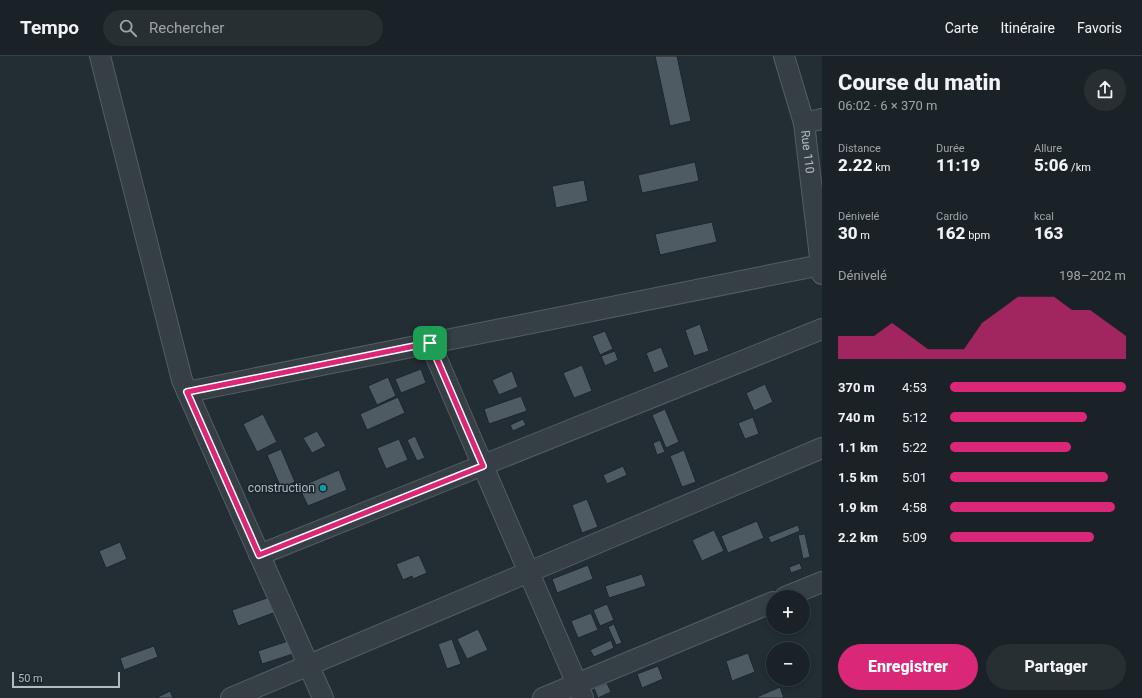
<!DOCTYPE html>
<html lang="fr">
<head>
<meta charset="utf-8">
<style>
	:root { --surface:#1a2227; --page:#272f33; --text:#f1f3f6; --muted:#9fa4a7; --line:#383f44; --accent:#db2777 }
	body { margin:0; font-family:Roboto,sans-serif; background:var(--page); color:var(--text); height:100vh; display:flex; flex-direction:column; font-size:15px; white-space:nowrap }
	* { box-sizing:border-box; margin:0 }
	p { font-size:13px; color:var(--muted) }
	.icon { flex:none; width:22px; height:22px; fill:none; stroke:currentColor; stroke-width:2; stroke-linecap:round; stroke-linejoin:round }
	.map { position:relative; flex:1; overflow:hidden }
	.sheet { display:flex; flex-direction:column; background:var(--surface); width:320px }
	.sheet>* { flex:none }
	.fabs { position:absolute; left:766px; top:534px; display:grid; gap:8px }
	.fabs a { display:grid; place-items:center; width:44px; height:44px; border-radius:50%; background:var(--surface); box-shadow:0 2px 6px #0003,0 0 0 1px var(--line); font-size:20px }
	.scale { position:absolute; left:12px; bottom:10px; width:108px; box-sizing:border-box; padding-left:4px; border:2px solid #b0bbc2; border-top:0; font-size:11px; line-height:14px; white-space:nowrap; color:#b0bbc2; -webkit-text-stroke:3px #1b242a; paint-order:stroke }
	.pin { position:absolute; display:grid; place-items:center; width:34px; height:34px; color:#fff; margin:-17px; border-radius:8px; box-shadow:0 2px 6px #0006 }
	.round { display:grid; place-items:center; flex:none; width:42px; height:42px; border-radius:21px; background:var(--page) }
	.headline { display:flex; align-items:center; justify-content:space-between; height:68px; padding:0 16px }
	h1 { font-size:22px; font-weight:800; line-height:30px }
	.stats { display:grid; grid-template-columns:repeat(3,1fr); gap:6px; height:68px; padding:4px 16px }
	.stats div { display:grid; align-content:center }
	.stats b { font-size:17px; font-weight:800 }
	.stats small { font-size:11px; font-weight:400 }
	.stats p { font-size:11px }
	.chart { height:112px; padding:8px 16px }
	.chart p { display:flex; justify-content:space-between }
	.chart svg { width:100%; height:72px; margin-top:4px; fill:var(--accent); opacity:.7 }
	.action { display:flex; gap:8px; margin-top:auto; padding:8px 16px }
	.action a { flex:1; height:46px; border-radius:24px; background:var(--accent); color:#fff; font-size:16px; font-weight:800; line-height:46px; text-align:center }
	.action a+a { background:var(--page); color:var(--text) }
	ul { padding:0 16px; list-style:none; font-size:13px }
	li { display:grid; grid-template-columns:64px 48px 1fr; align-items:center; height:30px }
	li i { height:10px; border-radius:5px; background:var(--accent) }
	header { display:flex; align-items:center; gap:24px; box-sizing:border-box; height:56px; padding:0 20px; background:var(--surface); border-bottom:1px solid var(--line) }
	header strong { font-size:19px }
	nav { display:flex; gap:22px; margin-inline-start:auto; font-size:14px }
	.search { width:280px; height:36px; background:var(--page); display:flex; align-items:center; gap:10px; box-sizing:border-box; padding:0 14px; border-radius:22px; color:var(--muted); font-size:15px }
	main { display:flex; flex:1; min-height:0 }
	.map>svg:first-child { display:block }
</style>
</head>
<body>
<header>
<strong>Tempo</strong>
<div class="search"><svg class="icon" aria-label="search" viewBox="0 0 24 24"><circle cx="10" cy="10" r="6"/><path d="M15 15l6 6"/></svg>Rechercher</div>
<nav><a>Carte</a><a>Itinéraire</a><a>Favoris</a></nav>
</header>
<main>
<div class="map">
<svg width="822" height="642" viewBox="0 0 822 642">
	<rect width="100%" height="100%" fill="#222e34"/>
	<!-- building -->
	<path fill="#4e5b63" stroke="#1d262c" d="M655,0H677L691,65L670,70Z
		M695,106L699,125L642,137L638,119Z
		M584,124L588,145L556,152L552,130Z
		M712,166L717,186L660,199L655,178Z
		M700,268L709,295L694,300L685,274Z
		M605,275L613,293L600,299L592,280Z
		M661,291L669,311L654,317L646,297Z
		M615,295L618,304L605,310L601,300Z
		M582,309L592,335L574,342L563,317Z
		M421,313L426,327L401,337L395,323Z
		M512,315L518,331L499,339L492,324Z
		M388,321L396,340L377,349L368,330Z
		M765,328L773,346L754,355L746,337Z
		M521,340L527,355L489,368L484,353Z
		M398,341L405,357L367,374L360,358Z
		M665,353L679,386L666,392L652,359Z
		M263,358L277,386L257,396L243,368Z
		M753,361L759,378L745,383L738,367Z
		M523,363L526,369L513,375L510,369Z
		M317,375L326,390L312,397L303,382Z
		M415,380L425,402L417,405L407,384Z
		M399,383L408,404L386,413L377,392Z
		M660,384L665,396L657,399L653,387Z
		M281,393L295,426L281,432L267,399Z
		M684,394L696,426L682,431L670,400Z
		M623,410L627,419L607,428L603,419Z
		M339,414L347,434L308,450L299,431Z
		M587,443L598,471L582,477L572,449Z
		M757,465L764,482L728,497L721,480Z
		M798,469L800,475L771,487L768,481Z
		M714,474L724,495L702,505L692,484Z
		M805,478L810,501L803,503L798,479Z
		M120,486L127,503L106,512L99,495Z
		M419,499L427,517L413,523L412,520L403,524L396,508Z
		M800,507L802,513L791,517L789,511Z
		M588,509L593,523L557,537L552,523Z
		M642,518L646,530L609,542L605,530Z
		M270,541L276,556L238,570L232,554Z
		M607,548L614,564L600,570L593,554Z
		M591,557L598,574L578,582L571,565Z
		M614,568L622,587L616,589L608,571Z
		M478,573L488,594L467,603L457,583Z
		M452,583L461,608L447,613L438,588Z
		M611,584L614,592L594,601L590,594Z
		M288,585L293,598L262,608L258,595Z
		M154,590L158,601L124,614L120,602Z
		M748,597L755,616L732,625L726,605Z
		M658,610L663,623L642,632L637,618Z
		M607,627L611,636L598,642L594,632Z
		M780,631L784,642H758L757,641Z
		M170,635L173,642H156Z"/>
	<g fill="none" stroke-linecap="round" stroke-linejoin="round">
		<!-- minor casing -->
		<g stroke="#535d63" stroke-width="22">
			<g id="minor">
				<path d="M100,0L182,324L323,642"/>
				<path id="s1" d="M784,0L804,67L822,218"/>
				<path d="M804,67L822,63"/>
				<path d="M430,287L583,642"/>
				<path d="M187,336L821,209"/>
				<path d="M259,499L822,273"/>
				<path d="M785,541L822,526"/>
				<path d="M231,642L822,392"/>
				<path d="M543,642L773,546"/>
			</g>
		</g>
		<!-- minor -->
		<use href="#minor" stroke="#353f45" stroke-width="20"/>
	</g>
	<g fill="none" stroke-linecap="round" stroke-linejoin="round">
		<!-- route casing -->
		<g stroke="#fff" stroke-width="8">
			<path id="route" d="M430,287L483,410L259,499L187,336Z"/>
		</g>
		<!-- route -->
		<use href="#route" stroke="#db2777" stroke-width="5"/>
	</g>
	<!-- markers -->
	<circle fill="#0f9aa8" stroke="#1b242a" stroke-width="1.5" cx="323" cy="432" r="4"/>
	<g text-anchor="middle" stroke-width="3" stroke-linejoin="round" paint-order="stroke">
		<!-- street labels -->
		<g font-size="12" fill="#b0bbc2" stroke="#1b242a">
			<text dy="4" stroke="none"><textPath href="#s1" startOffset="99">Rue 110</textPath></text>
		</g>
		<!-- poi labels -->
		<g font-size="12" fill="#b0bbc2" stroke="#1b242a" text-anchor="end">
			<text x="315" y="436">construction</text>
		</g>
	</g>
</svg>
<div class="fabs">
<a>+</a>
<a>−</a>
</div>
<div class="scale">50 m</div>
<div class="pin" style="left:430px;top:287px;background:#1e9e55"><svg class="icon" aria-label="arrive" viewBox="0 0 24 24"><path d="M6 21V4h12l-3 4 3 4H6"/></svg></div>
</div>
<section class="sheet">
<div class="headline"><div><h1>Course du matin</h1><p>06:02 · 6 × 370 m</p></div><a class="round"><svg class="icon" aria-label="share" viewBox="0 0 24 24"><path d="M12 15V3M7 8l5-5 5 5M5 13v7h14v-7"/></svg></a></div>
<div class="stats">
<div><p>Distance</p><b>2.22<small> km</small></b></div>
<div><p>Durée</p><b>11:19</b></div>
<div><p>Allure</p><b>5:06<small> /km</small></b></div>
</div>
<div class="stats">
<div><p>Dénivelé</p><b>30<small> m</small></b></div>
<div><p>Cardio</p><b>162<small> bpm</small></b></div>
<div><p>kcal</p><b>163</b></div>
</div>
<div class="chart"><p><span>Dénivelé</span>198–202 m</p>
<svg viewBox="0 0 160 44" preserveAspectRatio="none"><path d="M0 44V30L10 30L20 30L30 22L40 30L50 38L60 38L70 38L80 22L90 14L100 6L110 6L120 6L130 14L140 14L150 22L160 30V44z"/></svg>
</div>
<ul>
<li><b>370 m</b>4:53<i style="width:100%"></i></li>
<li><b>740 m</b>5:12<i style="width:78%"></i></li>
<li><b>1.1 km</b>5:22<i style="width:69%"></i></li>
<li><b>1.5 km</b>5:01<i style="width:90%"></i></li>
<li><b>1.9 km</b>4:58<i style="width:94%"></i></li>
<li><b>2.2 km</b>5:09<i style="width:82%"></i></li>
</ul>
<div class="action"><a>Enregistrer</a><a>Partager</a></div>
</section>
</main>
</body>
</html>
